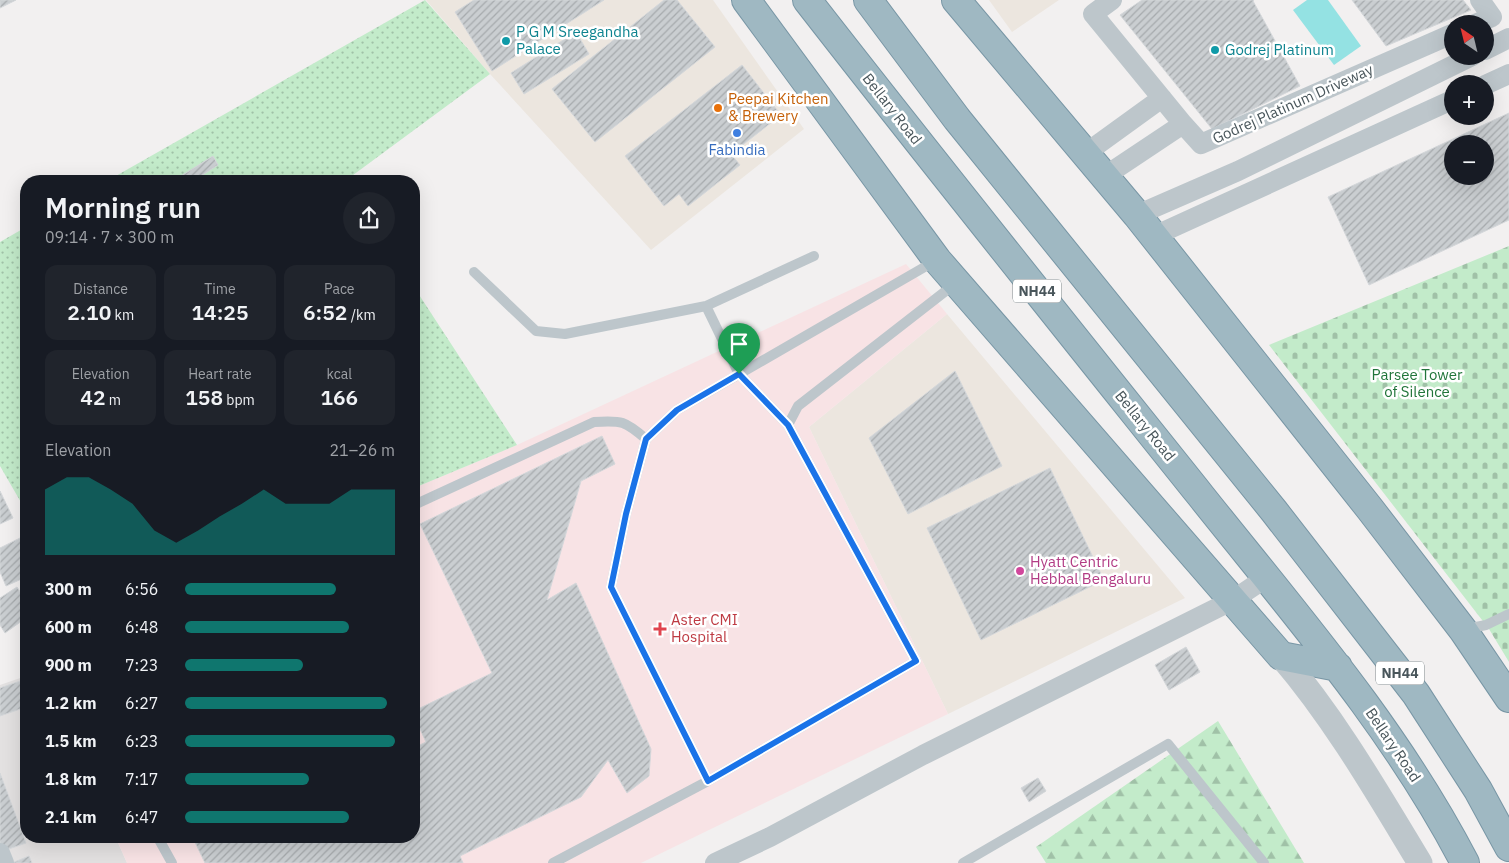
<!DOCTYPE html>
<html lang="en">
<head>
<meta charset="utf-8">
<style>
	:root { --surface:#171b24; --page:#20242c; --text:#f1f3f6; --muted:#9ea1a6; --accent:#0f766e }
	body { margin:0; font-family:"IBM Plex Sans",sans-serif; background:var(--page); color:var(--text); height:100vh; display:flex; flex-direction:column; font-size:19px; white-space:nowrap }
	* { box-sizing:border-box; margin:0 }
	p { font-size:16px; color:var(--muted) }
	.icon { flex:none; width:28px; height:28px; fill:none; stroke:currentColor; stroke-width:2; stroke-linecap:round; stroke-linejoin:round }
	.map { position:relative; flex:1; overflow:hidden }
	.panel { position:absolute; left:20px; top:175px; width:400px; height:668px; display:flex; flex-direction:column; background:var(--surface); border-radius:20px; box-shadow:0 5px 20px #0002 }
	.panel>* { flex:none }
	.needle { width:32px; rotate:325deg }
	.tools { position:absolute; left:1444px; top:15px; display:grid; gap:10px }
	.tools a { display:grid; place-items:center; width:50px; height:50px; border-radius:50%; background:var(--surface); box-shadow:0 5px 20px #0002; font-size:25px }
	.pin { position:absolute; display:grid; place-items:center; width:42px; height:42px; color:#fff; margin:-51px -21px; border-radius:50% 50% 50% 0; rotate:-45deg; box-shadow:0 0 5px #0007 }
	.pin .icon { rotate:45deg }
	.round { display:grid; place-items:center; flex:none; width:52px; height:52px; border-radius:26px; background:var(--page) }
	.overview { display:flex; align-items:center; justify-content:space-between; height:85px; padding:0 25px }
	h1 { font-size:28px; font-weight:600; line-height:38px }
	.stats { display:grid; grid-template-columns:repeat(3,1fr); gap:8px; height:85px; padding:5px 25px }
	.stats div { display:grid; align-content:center; border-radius:12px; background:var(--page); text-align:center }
	.stats b { font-size:21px; font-weight:600 }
	.stats small { font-size:14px; font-weight:400 }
	.stats p { font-size:14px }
	.chart { height:140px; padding:10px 25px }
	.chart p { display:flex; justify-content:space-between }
	.chart svg { width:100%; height:90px; margin-top:5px; fill:var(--accent); opacity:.7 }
	ul { padding:0 25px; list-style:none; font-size:16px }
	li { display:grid; grid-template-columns:80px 60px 1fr; align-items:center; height:38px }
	li i { height:12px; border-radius:6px; background:var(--accent) }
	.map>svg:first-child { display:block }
</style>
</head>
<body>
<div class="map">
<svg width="1509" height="863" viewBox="0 0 1509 863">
	<defs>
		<pattern id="grass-dots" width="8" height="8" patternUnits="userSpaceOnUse" patternTransform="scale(1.25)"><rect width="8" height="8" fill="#c3ebca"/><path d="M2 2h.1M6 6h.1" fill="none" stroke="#a0c1a7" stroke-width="1.8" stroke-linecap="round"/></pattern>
		<pattern id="forest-firs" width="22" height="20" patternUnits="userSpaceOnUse" patternTransform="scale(1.25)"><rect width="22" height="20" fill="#c3ebca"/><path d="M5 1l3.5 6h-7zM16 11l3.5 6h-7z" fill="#a0c1a7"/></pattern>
		<pattern id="cemetery-stones" width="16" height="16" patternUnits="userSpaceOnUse" patternTransform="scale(1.25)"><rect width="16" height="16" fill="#c3ebca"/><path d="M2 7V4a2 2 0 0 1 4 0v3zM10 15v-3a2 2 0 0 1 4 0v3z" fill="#a0c1a7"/></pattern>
		<pattern id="building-hatch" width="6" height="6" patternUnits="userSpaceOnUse" patternTransform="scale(1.25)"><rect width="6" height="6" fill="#caced1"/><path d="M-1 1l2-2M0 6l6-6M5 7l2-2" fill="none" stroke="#a6aaad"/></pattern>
	</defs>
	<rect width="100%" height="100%" fill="#f2f0f0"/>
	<!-- commercial -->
	<path fill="#ece6df" d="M426,0H713L804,129L651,250L490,74Z
		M989,0H1059L1012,32Z
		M947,314L1185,598L948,714L809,427Z"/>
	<!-- education -->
	<path fill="#e3e1e1" d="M26,676V836H115L127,863H7L0,844V685Z"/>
	<!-- medical -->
	<path fill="#f8e3e5" d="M906,264L947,314L809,427L948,714L641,863H127L115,836H414V488L517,445Z"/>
	<!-- grass -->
	<path fill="url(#grass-dots)" d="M425,0L490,74L345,181H107Z
		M26,227V511L0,466V242Z
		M414,287L517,445L414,488Z"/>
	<!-- forest -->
	<path fill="url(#forest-firs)" d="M1218,721L1304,863H1046L1036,847Z"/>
	<!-- cemetery -->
	<path fill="url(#cemetery-stones)" d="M1509,246V662L1489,629L1269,345Z"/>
	<!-- water -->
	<path fill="#94e2e3" d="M1307,0H1328L1361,46L1334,65L1293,10Z"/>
	<!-- building -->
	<path fill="url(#building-hatch)" stroke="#d4d7da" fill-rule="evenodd" d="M0,0H16L0,8Z
		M474,0H604L492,71L455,12Z
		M664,0H677L715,47L595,142L552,89Z
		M1142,0H1254L1253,1L1300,86L1212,129L1120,15Z
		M1352,0H1463L1471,10L1386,46Z
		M576,32L589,54L524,94L511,73Z
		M742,65L781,115L731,154L740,165L688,206L679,194L664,206L625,156Z
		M1509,113V220L1369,285L1328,197ZM1452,144H1485V176H1452Z
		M213,156L218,165L193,181H184L181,176Z
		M955,371L1002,466L908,514L869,438Z
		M602,436L615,464L581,481L547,600L576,583L651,749L649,776L627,793L608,760L581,797L460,856L463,863H205L192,836H414V748L426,742L414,716V711L492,673L420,524Z
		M1050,468L1104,580L981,640L927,528Z
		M0,491L13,518L0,524Z
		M20,538L26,551V577L6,586L0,572V548Z
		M17,587L26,601V618L5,633L0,625V598Z
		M1186,647L1200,672L1169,690L1155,665Z
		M26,679V707L0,716V688Z
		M0,773L26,843L3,851L0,844Z
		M1038,778L1046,791L1029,802L1021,788Z
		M29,856L32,863H12Z"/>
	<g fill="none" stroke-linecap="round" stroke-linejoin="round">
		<!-- trunk casing -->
		<g stroke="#7896a5" stroke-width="30">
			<path id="trunk" d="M746,0L937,260L1281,656L1338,667
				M807,0C937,167 1069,331 1201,496C1295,614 1395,728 1465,863
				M868,0L957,119L1274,511L1416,694L1478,790L1509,847
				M956,0L1137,215L1370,509L1463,630L1509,698"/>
		</g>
		<!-- service -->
		<path stroke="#bdc6cb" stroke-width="10" d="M474,272L536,331L565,334L706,306L814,256
			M706,306L739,374L788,425
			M414,505L594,422C622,420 625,421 646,439
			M1466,629L1486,625L1509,614
			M708,781L611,587L626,514L646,439L677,410L935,261
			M157,836L172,863
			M553,863L708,781L916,661L788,425L798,406L956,283
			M963,863L1168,744L1264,863"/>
		<!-- minor -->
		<path stroke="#bdc6cb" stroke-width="20" d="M1112,0L1093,14L1183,124L1201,144L1452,34
			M1475,24L1492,17L1480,0
			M1485,50L1509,38
			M1485,85L1509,74
			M1086,153L1162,98
			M1105,176L1183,124
			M1137,215L1238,171L1472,56
			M1154,236L1452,100
			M0,853L4,863
			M715,863L770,837L923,755L1233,600L1267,577"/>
		<!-- tertiary -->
		<path stroke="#bdc6cb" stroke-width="25" d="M1281,656C1335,719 1377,792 1420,863"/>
		<!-- trunk -->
		<use href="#trunk" stroke="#9fb8c2" stroke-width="28"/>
	</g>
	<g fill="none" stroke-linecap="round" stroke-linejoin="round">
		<!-- route casing -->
		<g stroke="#fff" stroke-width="10">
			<path id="route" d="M739,374L788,425L916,661L708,781L611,587L626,514L646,439L677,410Z"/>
		</g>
		<!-- route -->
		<use href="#route" stroke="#1a73e8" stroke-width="6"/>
	</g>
	<!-- markers -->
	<g fill="#0f9aa8" stroke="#fff" stroke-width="2">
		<circle cx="506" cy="41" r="5"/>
		<circle cx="1215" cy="50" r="5"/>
	</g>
	<circle fill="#e8710a" stroke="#fff" stroke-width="2" cx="718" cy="108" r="5"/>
	<circle fill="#3f7fe0" stroke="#fff" stroke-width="2" cx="737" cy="133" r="5"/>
	<circle fill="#d1479c" stroke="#fff" stroke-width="2" cx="1020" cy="571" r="5"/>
	<path fill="#e0444e" stroke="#fff" stroke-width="2" d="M657.5 621.5h5v5h5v5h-5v5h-5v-5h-5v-5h5z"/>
	<g text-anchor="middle" stroke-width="5" stroke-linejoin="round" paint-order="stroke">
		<!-- shield labels -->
		<g fill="#fff" stroke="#80898c" stroke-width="1">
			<rect x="1013" y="279.5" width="48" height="23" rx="4"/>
			<rect x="1376" y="661.5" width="48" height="23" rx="4"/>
		</g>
		<g font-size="14" font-weight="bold" fill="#49565b">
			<text x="1037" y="296">NH44</text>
			<text x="1400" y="678">NH44</text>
		</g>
		<!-- culture labels -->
		<g font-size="15" fill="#0d838f" stroke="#fff" text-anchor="start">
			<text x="516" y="37">P G M Sreegandha<tspan x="516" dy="17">Palace</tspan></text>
			<text x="1225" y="55">Godrej Platinum</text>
		</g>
		<!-- food labels -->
		<g font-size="15" fill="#c56008" stroke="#fff" text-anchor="start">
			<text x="728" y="104">Peepai Kitchen<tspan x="728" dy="17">&amp; Brewery</tspan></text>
		</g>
		<!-- street labels -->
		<g font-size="15" fill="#49565b" stroke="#fff">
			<text transform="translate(1293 104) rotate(-24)" y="5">Godrej Platinum Driveway</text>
			<text transform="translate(892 109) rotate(52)" y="5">Bellary Road</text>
			<text transform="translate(1145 426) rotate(51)" y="5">Bellary Road</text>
			<text transform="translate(1393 745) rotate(56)" y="5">Bellary Road</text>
		</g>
		<!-- shop labels -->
		<g font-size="15" fill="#366cbe" stroke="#fff">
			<text x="737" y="155">Fabindia</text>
		</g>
		<!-- park labels -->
		<g font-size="15" fill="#21753a" stroke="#fff">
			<text x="1417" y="380">Parsee Tower<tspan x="1417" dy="17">of Silence</tspan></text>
		</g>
		<!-- hotel labels -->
		<g font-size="15" fill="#b23c85" stroke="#fff" text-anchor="start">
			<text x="1030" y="567">Hyatt Centric<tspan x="1030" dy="17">Hebbal Bengaluru</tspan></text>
		</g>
		<!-- health labels -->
		<g font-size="15" fill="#be3a42" stroke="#fff" text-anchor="start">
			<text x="671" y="625">Aster CMI<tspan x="671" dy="17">Hospital</tspan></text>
		</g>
	</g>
</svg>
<div class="tools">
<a><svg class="needle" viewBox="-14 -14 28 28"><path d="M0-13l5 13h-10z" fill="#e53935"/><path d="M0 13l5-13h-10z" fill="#9ea1a6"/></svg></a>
<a>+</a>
<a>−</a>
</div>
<div class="pin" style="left:739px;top:374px;background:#1e9e55"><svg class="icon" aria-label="arrive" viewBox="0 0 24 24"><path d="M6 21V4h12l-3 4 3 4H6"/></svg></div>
<section class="panel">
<div class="overview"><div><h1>Morning run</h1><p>09:14 · 7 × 300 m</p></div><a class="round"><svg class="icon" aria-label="share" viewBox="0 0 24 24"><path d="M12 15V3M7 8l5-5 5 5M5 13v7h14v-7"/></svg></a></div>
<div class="stats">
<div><p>Distance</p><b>2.10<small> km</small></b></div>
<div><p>Time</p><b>14:25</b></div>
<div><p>Pace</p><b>6:52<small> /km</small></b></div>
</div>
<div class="stats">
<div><p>Elevation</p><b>42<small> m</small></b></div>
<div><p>Heart rate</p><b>158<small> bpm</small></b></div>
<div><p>kcal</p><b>166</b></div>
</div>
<div class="chart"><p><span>Elevation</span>21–26 m</p>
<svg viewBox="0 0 160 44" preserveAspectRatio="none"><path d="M0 44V12L10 6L20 6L30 12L40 19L50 32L60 38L70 32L80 25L90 19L100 12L110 19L120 19L130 19L140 12L150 12L160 12V44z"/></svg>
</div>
<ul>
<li><b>300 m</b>6:56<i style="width:72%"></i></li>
<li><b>600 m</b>6:48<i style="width:78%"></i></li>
<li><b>900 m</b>7:23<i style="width:56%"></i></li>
<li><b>1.2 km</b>6:27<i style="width:96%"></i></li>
<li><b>1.5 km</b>6:23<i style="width:100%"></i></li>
<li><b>1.8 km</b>7:17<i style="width:59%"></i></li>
<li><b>2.1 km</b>6:47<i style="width:78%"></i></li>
</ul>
</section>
</div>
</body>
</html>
